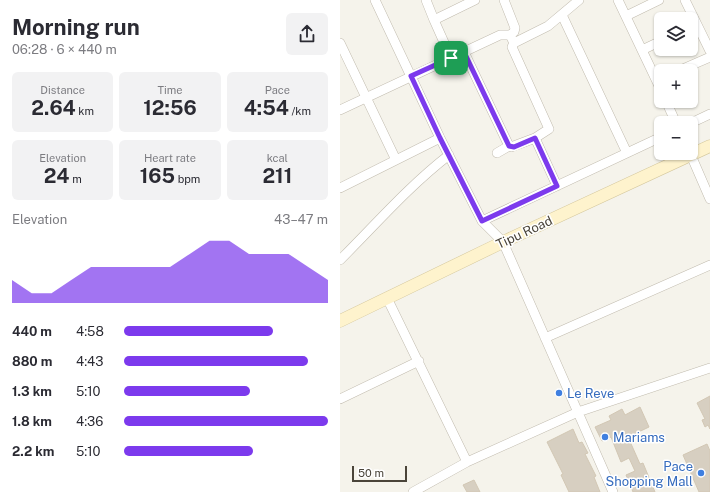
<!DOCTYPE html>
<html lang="en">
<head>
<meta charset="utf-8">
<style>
	:root { --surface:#fff; --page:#f2f2f3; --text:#2b2b33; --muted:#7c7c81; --accent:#7c3aed }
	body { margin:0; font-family:"Public Sans",sans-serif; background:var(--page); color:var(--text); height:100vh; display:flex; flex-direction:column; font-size:15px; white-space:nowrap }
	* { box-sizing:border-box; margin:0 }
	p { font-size:13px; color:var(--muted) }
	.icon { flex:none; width:22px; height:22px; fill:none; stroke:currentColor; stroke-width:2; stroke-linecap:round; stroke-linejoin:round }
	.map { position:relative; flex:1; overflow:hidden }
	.drawer { display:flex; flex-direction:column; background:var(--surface); width:340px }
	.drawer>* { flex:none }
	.fabs { position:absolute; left:314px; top:12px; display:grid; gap:8px }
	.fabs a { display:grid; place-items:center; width:44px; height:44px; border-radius:6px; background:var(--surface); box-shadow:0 1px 3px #0004; font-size:20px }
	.scale { position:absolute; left:12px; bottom:10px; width:55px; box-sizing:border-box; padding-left:4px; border:2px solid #4a4439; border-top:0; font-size:11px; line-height:14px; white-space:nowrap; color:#4a4439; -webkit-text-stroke:3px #fff; paint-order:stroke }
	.pin { position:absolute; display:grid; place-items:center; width:34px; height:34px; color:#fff; margin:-17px; border-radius:8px; box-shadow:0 2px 6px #0006 }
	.round { display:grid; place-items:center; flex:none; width:42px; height:42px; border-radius:6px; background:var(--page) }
	.summary { display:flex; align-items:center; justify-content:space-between; height:68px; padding:0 12px }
	h1 { font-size:22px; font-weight:700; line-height:30px }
	.stats { display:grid; grid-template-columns:repeat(3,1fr); gap:6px; height:68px; padding:4px 12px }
	.stats div { display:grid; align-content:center; border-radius:6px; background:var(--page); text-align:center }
	.stats b { font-size:20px; font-weight:700 }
	.stats small { font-size:11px; font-weight:400 }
	.stats p { font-size:11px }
	.chart { height:112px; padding:8px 12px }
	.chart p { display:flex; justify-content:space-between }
	.chart svg { width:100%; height:72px; margin-top:4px; fill:var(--accent); opacity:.7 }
	ul { padding:0 12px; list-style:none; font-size:13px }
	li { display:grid; grid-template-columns:64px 48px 1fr; align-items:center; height:30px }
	li i { height:10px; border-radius:5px; background:var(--accent) }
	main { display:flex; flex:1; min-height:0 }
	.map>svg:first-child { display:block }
</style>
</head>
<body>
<main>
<section class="drawer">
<div class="summary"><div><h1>Morning run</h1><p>06:28 · 6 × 440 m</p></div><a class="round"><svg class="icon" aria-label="share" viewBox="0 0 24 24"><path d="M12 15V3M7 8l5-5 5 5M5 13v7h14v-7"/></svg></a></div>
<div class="stats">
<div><p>Distance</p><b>2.64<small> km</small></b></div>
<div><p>Time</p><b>12:56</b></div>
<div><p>Pace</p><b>4:54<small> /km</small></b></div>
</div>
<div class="stats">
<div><p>Elevation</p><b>24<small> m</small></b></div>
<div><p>Heart rate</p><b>165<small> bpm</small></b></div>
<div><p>kcal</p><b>211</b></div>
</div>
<div class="chart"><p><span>Elevation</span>43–47 m</p>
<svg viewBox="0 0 160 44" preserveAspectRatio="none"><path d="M0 44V30L10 38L20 38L30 30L40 22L50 22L60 22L70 22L80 22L90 14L100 6L110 6L120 14L130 14L140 14L150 22L160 30V44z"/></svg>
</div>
<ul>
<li><b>440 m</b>4:58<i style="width:73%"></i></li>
<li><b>880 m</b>4:43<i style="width:90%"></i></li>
<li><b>1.3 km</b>5:10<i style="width:62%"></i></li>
<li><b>1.8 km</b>4:36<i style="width:100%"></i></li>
<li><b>2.2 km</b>5:10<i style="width:63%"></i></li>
</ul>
</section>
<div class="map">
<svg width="370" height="492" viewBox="0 0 370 492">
	<rect width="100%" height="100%" fill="#f5f3eb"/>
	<!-- building -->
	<path fill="#d7cfc1" stroke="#d2c7b4" d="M370,396V429L368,425L365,427L362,420L365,419L357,403Z
		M300,407L309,427L288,437L300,464L303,463L315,492H293L286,475L295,471L289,458L281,462L271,437L262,441L255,427L271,420L269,416L282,409L285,415Z
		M233,429L239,443L242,442L248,453L245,454L256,476L254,477L260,492H229L221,475L223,474L207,442Z
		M367,444L370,451V492H359L343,455Z
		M134,480L140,492H127L123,485Z"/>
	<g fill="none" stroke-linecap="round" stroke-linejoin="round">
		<!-- street casing -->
		<g stroke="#c1bbae" stroke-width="10">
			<path id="street" d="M35,0L100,138L142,221L163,242L273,492
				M86,0L94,20L111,58
				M164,0L175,28L174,32L170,35
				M278,0L321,90
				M345,0L370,51
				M222,15L287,153
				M286,16L319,0
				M94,20L135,0
				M0,43L56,160
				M302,50L321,41
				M124,52L169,146L171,147L195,138L209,129L172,47L174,43
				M338,71L370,57
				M326,101L336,123
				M0,110L160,35H170L174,43L208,26L239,0
				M351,123L370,114
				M195,138L217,186
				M157,153L169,146
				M350,153L370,199
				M0,188L100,138
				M142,221L321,137
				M0,260C36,224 69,186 109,155
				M47,298L127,462
				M205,338L370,265
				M0,399L79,361
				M73,492L127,462L238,412L370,368"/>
		</g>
		<!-- secondary casing -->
		<g stroke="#d4c79c" stroke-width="13">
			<path id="secondary" d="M0,321L163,242L370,146"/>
		</g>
		<!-- street -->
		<use href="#street" stroke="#fff" stroke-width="9"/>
		<!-- secondary -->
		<use href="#secondary" stroke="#fef3cd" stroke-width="12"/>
	</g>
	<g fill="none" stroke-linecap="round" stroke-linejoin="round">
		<!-- route casing -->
		<g stroke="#fff" stroke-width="8">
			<path id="route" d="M124,52L169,146L174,147L195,138L217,186L142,221L100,138L71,76Z"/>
		</g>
		<!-- route -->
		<use href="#route" stroke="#7c3aed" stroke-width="5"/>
	</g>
	<!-- markers -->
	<g fill="#3f7fe0" stroke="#fff" stroke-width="1.5">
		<circle cx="219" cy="393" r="4"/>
		<circle cx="265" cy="437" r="4"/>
		<circle cx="361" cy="473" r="4"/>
	</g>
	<g text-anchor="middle" stroke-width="3" stroke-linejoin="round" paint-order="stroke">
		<!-- street labels -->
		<g font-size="13" fill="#4a4439" stroke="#fff">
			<text transform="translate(184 232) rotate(-25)" y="5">Tipu Road</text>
		</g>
		<!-- shop labels -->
		<g font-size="13" fill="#366cbe" stroke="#fff" text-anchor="start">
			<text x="227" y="398">Le Reve</text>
			<text x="273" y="442">Mariams</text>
			<text x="353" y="471" text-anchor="end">Pace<tspan x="353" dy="15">Shopping Mall</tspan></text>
		</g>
	</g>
</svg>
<div class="fabs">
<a><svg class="icon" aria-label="layers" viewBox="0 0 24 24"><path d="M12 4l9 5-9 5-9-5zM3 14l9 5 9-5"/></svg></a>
<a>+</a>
<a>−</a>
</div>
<div class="scale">50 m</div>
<div class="pin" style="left:111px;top:58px;background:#1e9e55"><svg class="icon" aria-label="arrive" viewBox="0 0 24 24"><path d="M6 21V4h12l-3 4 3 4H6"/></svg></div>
</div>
</main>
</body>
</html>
